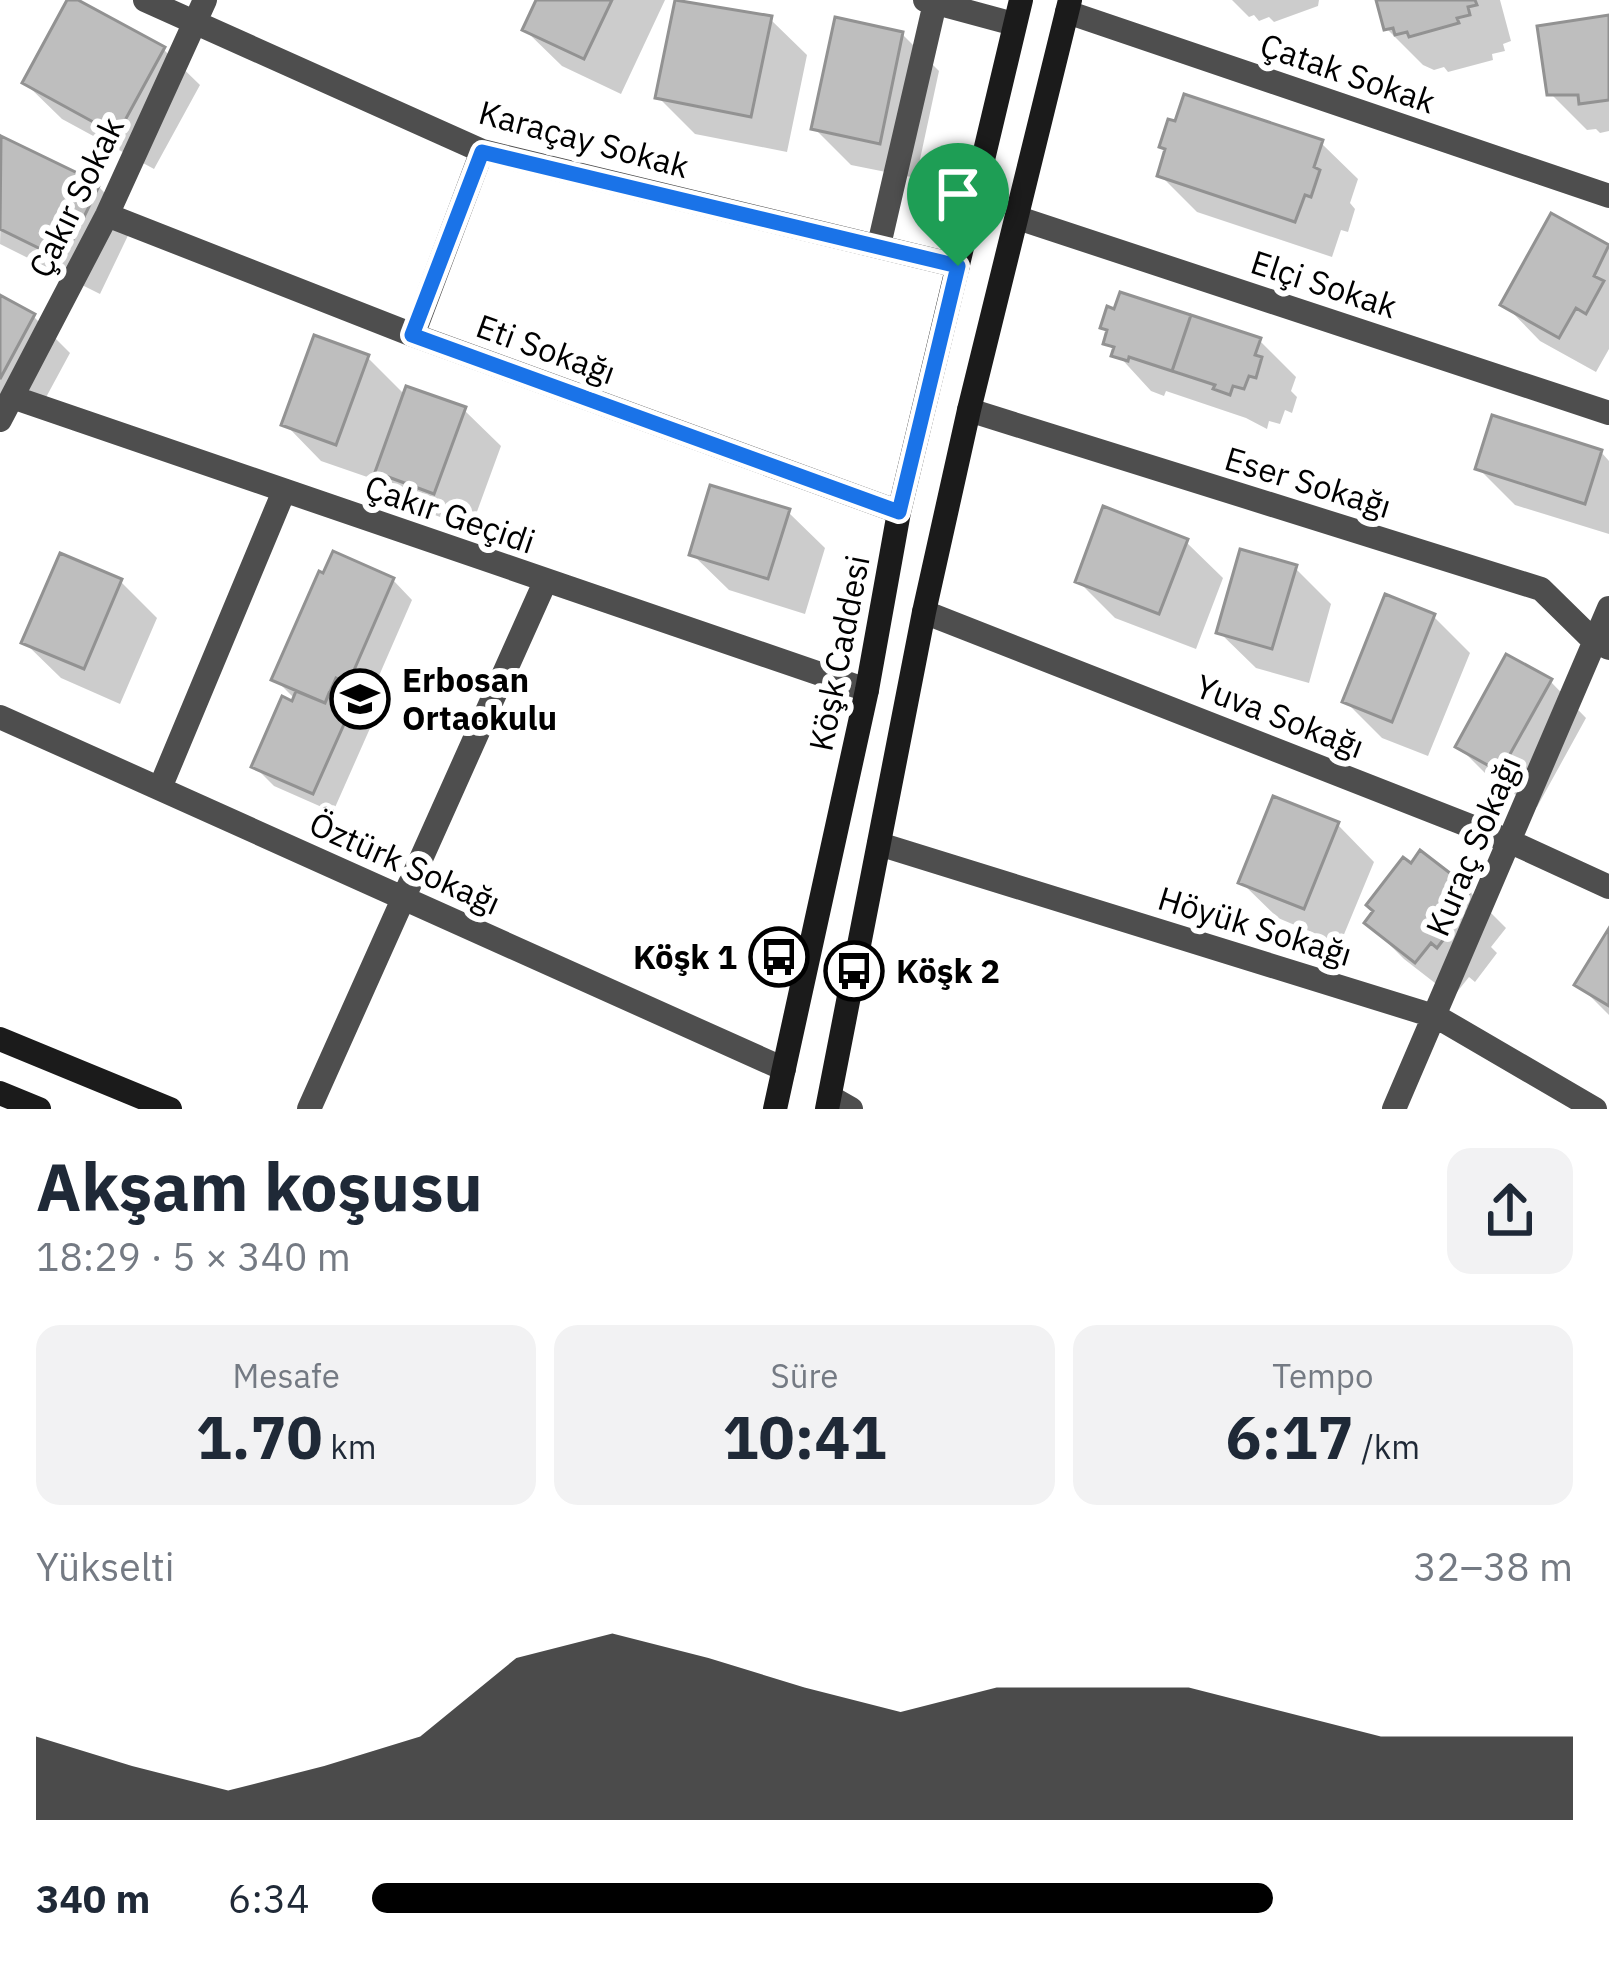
<!DOCTYPE html>
<html lang="tr">
<head>
<meta charset="utf-8">
<style>
	:root { --surface:#fff; --page:#f2f2f3; --text:#1f2937; --muted:#747a83; --accent:#000 }
	body { margin:0; font-family:"IBM Plex Sans",sans-serif; background:var(--page); color:var(--text); height:100vh; display:flex; flex-direction:column; font-size:45px; white-space:nowrap }
	* { box-sizing:border-box; margin:0 }
	p { font-size:39px; color:var(--muted) }
	.icon { flex:none; width:66px; height:66px; fill:none; stroke:currentColor; stroke-width:2; stroke-linecap:round; stroke-linejoin:round }
	.map { position:relative; height:1109px; overflow:hidden }
	.side { display:flex; flex-direction:column; background:var(--surface); flex:1 }
	.side>* { flex:none }
	.pin { position:absolute; display:grid; place-items:center; width:102px; height:102px; color:#fff; margin:-123px -51px; border-radius:50% 50% 50% 0; rotate:-45deg; box-shadow:0 0 12px #0007 }
	.pin .icon { rotate:45deg }
	.round { display:grid; place-items:center; flex:none; width:126px; height:126px; border-radius:24px; background:var(--page) }
	.overview { display:flex; align-items:center; justify-content:space-between; height:204px; padding:0 36px }
	h1 { font-size:66px; font-weight:700; line-height:90px }
	.metrics { display:grid; grid-template-columns:repeat(3,1fr); gap:18px; height:204px; padding:12px 36px }
	.metrics div { display:grid; align-content:center; border-radius:24px; background:var(--page); text-align:center }
	.metrics b { font-size:60px; font-weight:700 }
	.metrics small { font-size:33px; font-weight:400 }
	.metrics p { font-size:33px }
	.chart { height:336px; padding:24px 36px }
	.chart p { display:flex; justify-content:space-between }
	.chart svg { width:100%; height:216px; margin-top:12px; fill:var(--accent); opacity:.7 }
	ul { padding:0 36px; list-style:none; font-size:39px }
	li { display:grid; grid-template-columns:192px 144px 1fr; align-items:center; height:90px }
	li i { height:30px; border-radius:15px; background:var(--accent) }
	.map>svg:first-child { display:block }
</style>
</head>
<body>
<div class="map">
<svg width="1609" height="1109" viewBox="0 0 1609 1109">
	<rect width="100%" height="100%" fill="#fff"/>
	<!-- shadow -->
	<path fill="#0003" d="M70,0L163,49L200,85L154,169L62,119L25,83Z
		M539,0H665L621,94L562,66L525,30Z
		M678,0L770,19L807,55L787,152L695,134L658,97Z
		M1232,0H1319L1318,6L1274,22L1269,17L1259,21L1254,15L1249,17Z
		M1379,0H1500L1511,41L1503,44L1505,51L1492,54L1493,60L1448,72L1444,67L1434,70L1423,65L1387,29Z
		M1609,18V131L1600,133L1596,129L1587,130L1550,93Z
		M902,34L939,71L916,178L851,165L814,128Z
		M3,140L98,186L134,223L100,294L0,244Z
		M1321,143L1358,179L1350,203L1355,209L1348,232L1341,230L1332,257L1197,212L1160,175Z
		M1552,217L1609,249V349L1596,372L1540,341L1504,304Z
		M0,298L33,316L70,353L37,414L0,395Z
		M1260,341L1296,377L1291,391L1297,397L1292,413L1285,410L1280,424L1269,421L1267,429L1246,418L1166,391L1164,396L1151,391L1107,343Z
		M368,358L406,396L464,410L501,446L471,528L415,508L376,470L373,479L321,461L285,424Z
		M1601,452L1609,461V534L1515,505L1479,469Z
		M788,512L825,548L805,614L729,590L692,554Z
		M1186,542L1223,578L1196,649L1115,618L1078,581Z
		M1295,568L1331,604L1309,683L1256,668L1219,632Z
		M393,580L412,600L368,701L356,696L351,706L371,726L333,812L274,786L254,766L296,700L275,679Z
		M121,582L157,618L120,704L61,678L24,642Z
		M1433,616L1470,653L1428,756L1382,738L1345,701Z
		M1550,681L1586,718L1537,807L1495,783L1459,747Z
		M1338,825L1374,862L1340,944L1278,918L1241,882Z
		M1470,892L1506,928L1491,947L1497,953L1475,982L1469,977L1453,997L1404,959L1368,923Z
		M1609,934V1015L1578,984Z"/>
	<!-- building -->
	<path fill="#bebebe" stroke="#929292" stroke-width="3" d="M67,0H78L165,47L117,135L22,83Z
		M536,0H612L584,59L522,30Z
		M675,0L772,16L751,117L655,98Z
		M1376,0H1475L1477,5L1468,7L1470,15L1457,18L1459,23L1409,37L1407,32L1395,35L1393,28L1384,30Z
		M1609,15V100L1579,104L1578,95H1547L1537,26Z
		M835,17L903,32L880,144L811,129Z
		M1184,94L1323,140L1314,167L1320,170L1311,197L1305,195L1295,222L1157,176L1165,149L1159,147L1168,119L1175,121Z
		M1,136L100,184L63,260L0,229Z
		M1551,213L1609,245L1594,276L1604,281L1586,314L1576,308L1559,338L1500,305Z
		M1120,292L1191,315L1172,371L1129,357L1128,361L1111,356L1114,347L1103,344L1107,330L1100,328L1107,306L1114,309Z
		M0,295L35,314L0,379Z
		M1191,315L1261,338L1255,355L1262,357L1256,378L1249,376L1244,389L1233,386L1230,395L1213,389L1215,385L1172,371Z
		M314,335L369,355L336,445L281,425Z
		M406,386L466,407L434,494L375,472Z
		M1492,415L1602,450L1585,504L1475,469Z
		M710,485L790,509L768,579L689,555Z
		M1103,506L1188,539L1159,614L1075,582Z
		M1240,549L1297,565L1272,649L1216,633Z
		M333,551L394,578L348,684L336,678L325,703L271,680L319,571L323,573Z
		M60,553L122,579L84,669L21,643Z
		M1385,594L1435,614L1392,722L1342,702Z
		M1506,654L1552,679L1500,772L1455,747Z
		M296,691L325,703L329,693L353,704L313,794L251,767L282,696L292,701Z
		M1273,796L1339,822L1304,909L1238,883Z
		M1420,850L1472,890L1456,910L1462,915L1437,948L1431,943L1415,963L1364,923L1373,911L1366,905L1403,857L1411,863Z
		M1609,928V1006L1574,985Z"/>
	<g fill="none" stroke-linecap="round" stroke-linejoin="round">
		<!-- street -->
		<path stroke="#4e4e4e" stroke-width="24" d="M145,0L482,151L958,266
			M925,0L1014,24
			M1067,12L1609,196
			M107,215L413,335L899,512
			M1018,218L1609,413
			M879,245L935,3
			M413,335L482,151
			M12,397L867,690
			M969,410L1541,589L1594,641L1609,648
			M0,420L107,215L205,0
			M924,612L1511,842L1609,887
			M0,717L784,1069
			M160,788L284,491
			M879,844L1437,1017L1595,1109
			M830,1097L851,1109
			M309,1109L545,582
			M1394,1109L1609,608"/>
		<!-- secondary -->
		<path stroke="#1b1b1b" stroke-width="24" d="M0,1039L170,1109
			M0,1093L39,1109
			M775,1109L867,690L899,512L1021,0
			M827,1109L924,612L969,410L1070,0"/>
	</g>
	<g fill="none" stroke-linecap="round" stroke-linejoin="round">
		<!-- route casing -->
		<g stroke="#fff" stroke-width="24">
			<path id="route" d="M482,152L958,266L899,512L412,335Z"/>
		</g>
		<!-- route -->
		<use href="#route" stroke="#1a73e8" stroke-width="15"/>
	</g>
	<!-- icons -->
	<defs>
		<g id="school-ring" transform="scale(3)"><circle r="9.5" fill="#fff" stroke="#000" stroke-width="1.5"/><path d="M0-5L7-2L0 1L-7-2ZM-4 1L0 2.5L4 1V4Q0 6-4 4Z" fill="#000"/></g>
		<g id="bus-ring" transform="scale(3)"><circle r="9.5" fill="#fff" stroke="#000" stroke-width="1.5"/><path d="M-5-6H5V4H4V6H2V4H-2V6H-4V4H-5ZM-3.5-4V0h7V-4ZM-3.5 1.2v1.5H-2V1.2ZM2 1.2v1.5H3.5V1.2Z" fill="#000"/></g>
	</defs>
	<g fill-rule="evenodd">
		<use href="#school-ring" x="360" y="699"/>
		<use href="#bus-ring" x="779" y="957"/>
		<use href="#bus-ring" x="854" y="971"/>
	</g>
	<g text-anchor="middle" stroke-width="12" stroke-linejoin="round" paint-order="stroke">
		<!-- street labels -->
		<g font-size="33" fill="#000" stroke="#fff">
			<text transform="translate(1348 73) rotate(19)" y="12">Çatak Sokak</text>
			<text transform="translate(584 139) rotate(15)" y="12">Karaçay Sokak</text>
			<text transform="translate(76 197) rotate(-64)" y="12">Çakır Sokak</text>
			<text transform="translate(1324 284) rotate(18)" y="12">Elçi Sokak</text>
			<text transform="translate(546 349) rotate(20)" y="12">Eti Sokağı</text>
			<text transform="translate(1308 482) rotate(17)" y="12">Eser Sokağı</text>
			<text transform="translate(450 514) rotate(19)" y="12">Çakır Geçidi</text>
			<text transform="translate(839 653) rotate(-79)" y="12">Köşk Caddesi</text>
			<text transform="translate(1280 716) rotate(21)" y="12">Yuva Sokağı</text>
			<text transform="translate(1473 846) rotate(-67)" y="12">Kuraç Sokağı</text>
			<text transform="translate(405 863) rotate(24)" y="12">Öztürk Sokağı</text>
			<text transform="translate(1255 926) rotate(17)" y="12">Höyük Sokağı</text>
		</g>
		<!-- poi labels -->
		<g font-size="33" font-weight="bold" fill="#000" stroke="#fff" text-anchor="start">
			<text x="402" y="692">Erbosan<tspan x="402" dy="38">Ortaokulu</tspan></text>
			<text x="737" y="969" text-anchor="end">Köşk 1</text>
			<text x="896" y="983">Köşk 2</text>
		</g>
	</g>
</svg>
<div class="pin" style="left:958px;top:266px;background:#1e9e55"><svg class="icon" aria-label="arrive" viewBox="0 0 24 24"><path d="M6 21V4h12l-3 4 3 4H6"/></svg></div>
</div>
<section class="side">
<div class="overview"><div><h1>Akşam koşusu</h1><p>18:29 · 5 × 340 m</p></div><a class="round"><svg class="icon" aria-label="share" viewBox="0 0 24 24"><path d="M12 15V3M7 8l5-5 5 5M5 13v7h14v-7"/></svg></a></div>
<div class="metrics">
<div><p>Mesafe</p><b>1.70<small> km</small></b></div>
<div><p>Süre</p><b>10:41</b></div>
<div><p>Tempo</p><b>6:17<small> /km</small></b></div>
</div>
<div class="chart"><p><span>Yükselti</span>32–38 m</p>
<svg viewBox="0 0 160 44" preserveAspectRatio="none"><path d="M0 44V27L10 33L20 38L30 33L40 27L50 11L60 6L70 11L80 17L90 22L100 17L110 17L120 17L130 22L140 27L150 27L160 27V44z"/></svg>
</div>
<ul>
<li><b>340 m</b>6:34<i style="width:75%"></i></li>
</ul>
</section>
</body>
</html>
